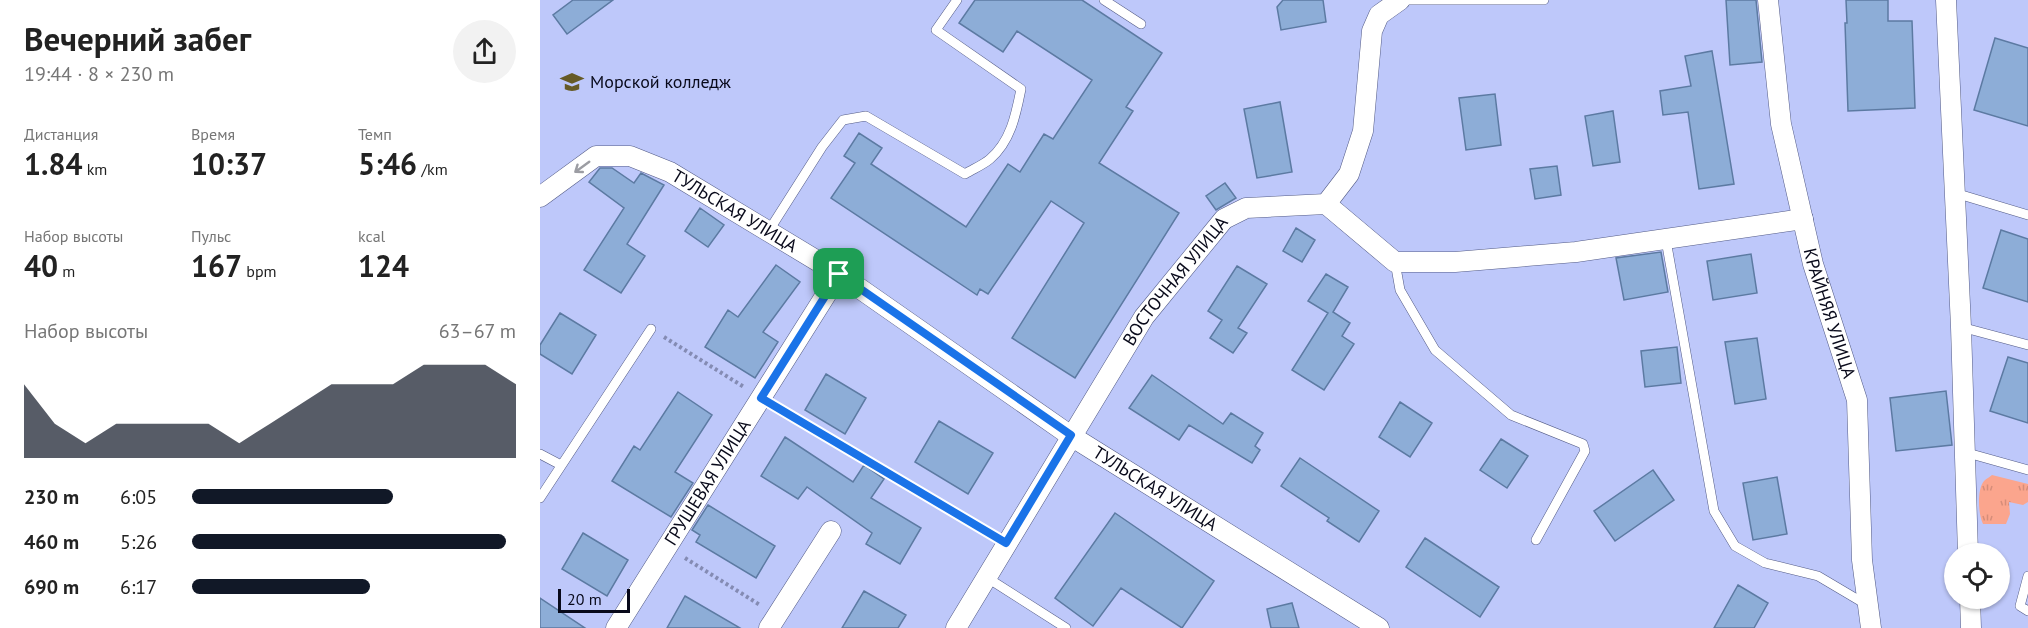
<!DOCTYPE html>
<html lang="ru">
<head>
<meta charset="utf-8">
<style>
	:root { --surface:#fff; --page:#f2f2f2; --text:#222; --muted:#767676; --accent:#111827 }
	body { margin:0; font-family:"PT Sans",sans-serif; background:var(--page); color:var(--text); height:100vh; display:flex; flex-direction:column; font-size:22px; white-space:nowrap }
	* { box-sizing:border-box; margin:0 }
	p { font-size:20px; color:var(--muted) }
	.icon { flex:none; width:33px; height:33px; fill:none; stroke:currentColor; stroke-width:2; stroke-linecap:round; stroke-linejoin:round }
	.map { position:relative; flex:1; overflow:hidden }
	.side { display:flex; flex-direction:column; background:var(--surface); width:540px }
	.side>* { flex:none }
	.fabs { position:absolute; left:1404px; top:543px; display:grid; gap:12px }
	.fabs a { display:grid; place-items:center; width:66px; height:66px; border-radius:50%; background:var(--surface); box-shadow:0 2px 4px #0004; font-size:30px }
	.scale { position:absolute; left:18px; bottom:15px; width:72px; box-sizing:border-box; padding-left:6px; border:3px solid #08091a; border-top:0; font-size:16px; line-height:21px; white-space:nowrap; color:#08091a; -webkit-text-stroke:4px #bec8fa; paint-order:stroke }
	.pin { position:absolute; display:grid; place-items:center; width:51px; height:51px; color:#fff; margin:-26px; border-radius:12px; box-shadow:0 3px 9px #0006 }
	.round { display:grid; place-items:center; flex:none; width:63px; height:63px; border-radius:32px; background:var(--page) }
	.headline { display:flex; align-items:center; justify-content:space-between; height:102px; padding:0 24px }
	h1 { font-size:33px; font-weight:600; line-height:45px }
	.metrics { display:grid; grid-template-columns:repeat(3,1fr); gap:9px; height:102px; padding:6px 24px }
	.metrics div { display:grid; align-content:center }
	.metrics b { font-size:30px; font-weight:600 }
	.metrics small { font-size:16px; font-weight:400 }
	.metrics p { font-size:16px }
	.chart { height:168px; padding:12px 24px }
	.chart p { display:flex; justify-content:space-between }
	.chart svg { width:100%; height:108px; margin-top:6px; fill:var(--accent); opacity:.7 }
	ul { padding:0 24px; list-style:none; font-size:20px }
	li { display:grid; grid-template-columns:96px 72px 1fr; align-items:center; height:45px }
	li i { height:15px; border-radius:8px; background:var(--accent) }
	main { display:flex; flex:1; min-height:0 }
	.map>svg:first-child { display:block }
</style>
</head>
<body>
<main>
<section class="side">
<div class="headline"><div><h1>Вечерний забег</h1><p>19:44 · 8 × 230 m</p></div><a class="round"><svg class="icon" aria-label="share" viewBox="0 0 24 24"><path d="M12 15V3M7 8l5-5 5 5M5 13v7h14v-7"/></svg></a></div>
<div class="metrics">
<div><p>Дистанция</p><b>1.84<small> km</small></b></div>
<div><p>Время</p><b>10:37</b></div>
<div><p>Темп</p><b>5:46<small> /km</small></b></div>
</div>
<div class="metrics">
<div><p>Набор высоты</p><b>40<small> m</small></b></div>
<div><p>Пульс</p><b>167<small> bpm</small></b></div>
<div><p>kcal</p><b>124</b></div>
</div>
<div class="chart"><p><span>Набор высоты</span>63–67 m</p>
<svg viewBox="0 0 160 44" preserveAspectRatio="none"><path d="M0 44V14L10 30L20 38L30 30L40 30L50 30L60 30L70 38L80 30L90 22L100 14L110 14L120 14L130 6L140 6L150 6L160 14V44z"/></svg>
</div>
<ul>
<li><b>230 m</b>6:05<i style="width:62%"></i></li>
<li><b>460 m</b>5:26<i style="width:97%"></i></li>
<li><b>690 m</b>6:17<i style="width:55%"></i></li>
</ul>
</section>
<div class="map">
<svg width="1488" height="628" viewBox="0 0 1488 628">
	<defs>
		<pattern id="grass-tufts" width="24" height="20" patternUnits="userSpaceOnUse" patternTransform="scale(1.5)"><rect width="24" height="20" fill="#fba58d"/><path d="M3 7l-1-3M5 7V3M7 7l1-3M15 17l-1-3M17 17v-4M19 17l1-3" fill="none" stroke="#d68d79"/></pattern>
	</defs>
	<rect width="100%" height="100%" fill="#bec8fa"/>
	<!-- grass -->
	<path fill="url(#grass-tufts)" d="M1452,475L1488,484V502L1483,505L1469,502L1470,514L1466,524H1443C1438,514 1437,489 1444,481C1447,478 1450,477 1452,475Z"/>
	<!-- building -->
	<path fill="#8dadd7" stroke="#5c7aa2" stroke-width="1.5" d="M33,0H73L27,34L13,15Z
		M435,0H542L622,53L586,107L593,111L559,163L639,213L535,378L472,338L544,223L511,201L448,294L440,289L437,295L291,198L315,163L304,156L319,133L342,148L331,164L426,227L468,164L480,172L504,134L513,139L552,80L477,31L463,52L419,23Z
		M743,0H783L786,22L741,30L737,7Z
		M1186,0H1216L1222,62L1190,65Z
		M1306,0H1348V21H1372L1375,108L1308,111L1305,23H1307Z
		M1455,38L1488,48V126L1434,110Z
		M1172,51L1194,184L1159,189L1148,112L1123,115L1120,91L1151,86L1145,56Z
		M955,94L961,145L926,150L919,98Z
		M740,102L752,172L717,178L704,109Z
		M1073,111L1080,162L1053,166L1045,116Z
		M1017,166L1021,195L995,199L990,169Z
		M60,168H72L94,183L101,173L124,185L87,244L105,256L81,293L44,270L84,208L49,182Z
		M685,183L696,198L676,210L666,196Z
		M160,208L184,225L168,247L145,231Z
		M756,228L775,240L762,262L743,251Z
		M1461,230L1488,239V302L1443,288Z
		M1121,252L1128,292L1084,300L1076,258Z
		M1211,254L1217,293L1173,300L1167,261Z
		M236,265L260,282L223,332L238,342L215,378L165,347L188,310L198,317Z
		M697,266L727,284L698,328L707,333L693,353L670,338L682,320L668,311Z
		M786,274L808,287L793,312L810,323L802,336L814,344L784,390L752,370L788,313L768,301Z
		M20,313L56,335L32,374L0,354V345Z
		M1217,338L1226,399L1195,404L1185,342Z
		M1137,347L1141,383L1105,387L1101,351Z
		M1468,357L1488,363V423L1450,411Z
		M286,374L326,398L305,434L265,410Z
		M612,375L683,424L691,413L723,433L715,446L720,450L712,463L649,425L639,440L589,408Z
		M1406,391L1412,445L1356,451L1350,398Z
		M138,392L172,415L135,472L153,483L131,517L72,481L94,446L100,450Z
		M860,402L892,423L870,457L839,437Z
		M399,421L453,453L428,494L375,462Z
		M245,437L313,482L324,465L344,479L331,498L381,528L360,564L326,544L332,533L267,487L258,499L221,476Z
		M961,439L988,456L967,488L940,470Z
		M760,458L839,511L819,542L787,521L789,518L741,486Z
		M1113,470L1134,500L1075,541L1054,511Z
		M1237,477L1247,534L1213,540L1203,483Z
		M168,505L235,546L216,578L156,542L160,535L152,530Z
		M575,513L674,581L642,628L581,588L553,626L515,598Z
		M43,533L88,560L67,596L22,569Z
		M885,538L959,587L940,617L866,567Z
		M1198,585L1228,603L1214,628H1174Z
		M324,591L366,615L358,628H302Z
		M145,596L200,628H127Z
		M0,598L45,628H0Z
		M752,603L759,628H731L727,609Z"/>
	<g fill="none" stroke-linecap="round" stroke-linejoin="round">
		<!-- lane casing -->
		<g stroke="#535b86" stroke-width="10">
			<path id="lane" d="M564,0L601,24
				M860,0H1004
				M1415,193L1488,215
				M228,232L282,147L303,120L326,116L425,174C433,169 443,165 450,159C471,141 476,114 481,89L396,30L417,0
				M1126,240L1174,511L1195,546L1225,563L1278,576L1327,605
				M855,262L860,290L895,350L971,415L1043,444L1045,451L996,540
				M1421,327L1488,345
				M1424,452L1488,470
				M0,454L21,465
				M0,498L111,329
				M1488,576L1480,606L1488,611
				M446,577L526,628"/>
		</g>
		<!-- street casing -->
		<g stroke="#535b86" stroke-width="21">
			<g id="street">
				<path id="s1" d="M1228,0L1241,124L1273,264L1317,400L1322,560L1331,628"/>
				<path d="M1406,0L1421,327L1428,554"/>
				<path id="s2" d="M0,197L56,156H90L130,172L299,274L531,436L839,628"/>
				<path d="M786,204L855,262H915L1036,252L1263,219"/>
				<path d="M1430,598L1431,628"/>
				<path id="s3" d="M76,628L299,274"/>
				<path d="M229,628L291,531"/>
				<path id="s4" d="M416,628L604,317L684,219L706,208L786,204L809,174L823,131L832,31L839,15L860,0"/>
			</g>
		</g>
		<!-- path -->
		<path stroke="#848bb3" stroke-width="4" stroke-dasharray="3 3" stroke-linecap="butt" d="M124,337L204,387
			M239,408L449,533
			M145,558L220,605"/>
		<!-- lane -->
		<use href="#lane" stroke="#fff" stroke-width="9"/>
		<!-- street -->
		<use href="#street" stroke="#fff" stroke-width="20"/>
	</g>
	<!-- one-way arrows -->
	<defs><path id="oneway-shaft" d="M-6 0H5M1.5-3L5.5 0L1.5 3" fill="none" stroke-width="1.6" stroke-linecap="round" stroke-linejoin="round" transform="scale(1.5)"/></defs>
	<use stroke="#9c9da3" href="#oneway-shaft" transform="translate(42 167) rotate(144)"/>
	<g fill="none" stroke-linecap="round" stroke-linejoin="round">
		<!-- route casing -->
		<g stroke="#fff" stroke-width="12">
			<path id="route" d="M299,274L531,435L466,543L221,398Z"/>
		</g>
		<!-- route -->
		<use href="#route" stroke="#1a73e8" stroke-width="8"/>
	</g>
	<!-- icons -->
	<defs>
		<g id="university-bare" transform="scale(1.8)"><path d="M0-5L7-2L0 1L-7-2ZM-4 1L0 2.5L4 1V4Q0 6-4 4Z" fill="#665a26" stroke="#bec8fa" stroke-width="2.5" paint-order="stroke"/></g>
	</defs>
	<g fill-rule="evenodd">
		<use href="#university-bare" x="32" y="82"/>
	</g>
	<g text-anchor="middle" stroke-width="6" stroke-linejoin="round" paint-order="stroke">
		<!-- poi labels -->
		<g font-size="18" fill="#08091a" stroke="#bec8fa" text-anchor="start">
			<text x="50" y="88">Морской колледж</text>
		</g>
		<!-- street labels -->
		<g font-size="18" fill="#08091a" stroke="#bec8fa">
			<text dy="6" stroke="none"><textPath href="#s2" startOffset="222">ТУЛЬСКАЯ УЛИЦА</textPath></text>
			<text dy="6" stroke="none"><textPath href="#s4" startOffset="411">ВОСТОЧНАЯ УЛИЦА</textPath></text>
			<text dy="6" stroke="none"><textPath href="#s1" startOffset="320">КРАЙНЯЯ УЛИЦА</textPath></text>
			<text dy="6" stroke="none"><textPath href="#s3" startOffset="172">ГРУШЕВАЯ УЛИЦА</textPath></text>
			<text dy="6" stroke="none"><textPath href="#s2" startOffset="726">ТУЛЬСКАЯ УЛИЦА</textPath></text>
		</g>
	</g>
</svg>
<div class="fabs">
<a><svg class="icon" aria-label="locate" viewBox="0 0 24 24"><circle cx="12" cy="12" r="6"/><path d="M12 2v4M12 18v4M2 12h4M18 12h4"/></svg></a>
</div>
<div class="scale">20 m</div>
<div class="pin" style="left:299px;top:274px;background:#1e9e55"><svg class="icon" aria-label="arrive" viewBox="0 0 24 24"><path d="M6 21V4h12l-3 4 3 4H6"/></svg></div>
</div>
</main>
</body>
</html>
